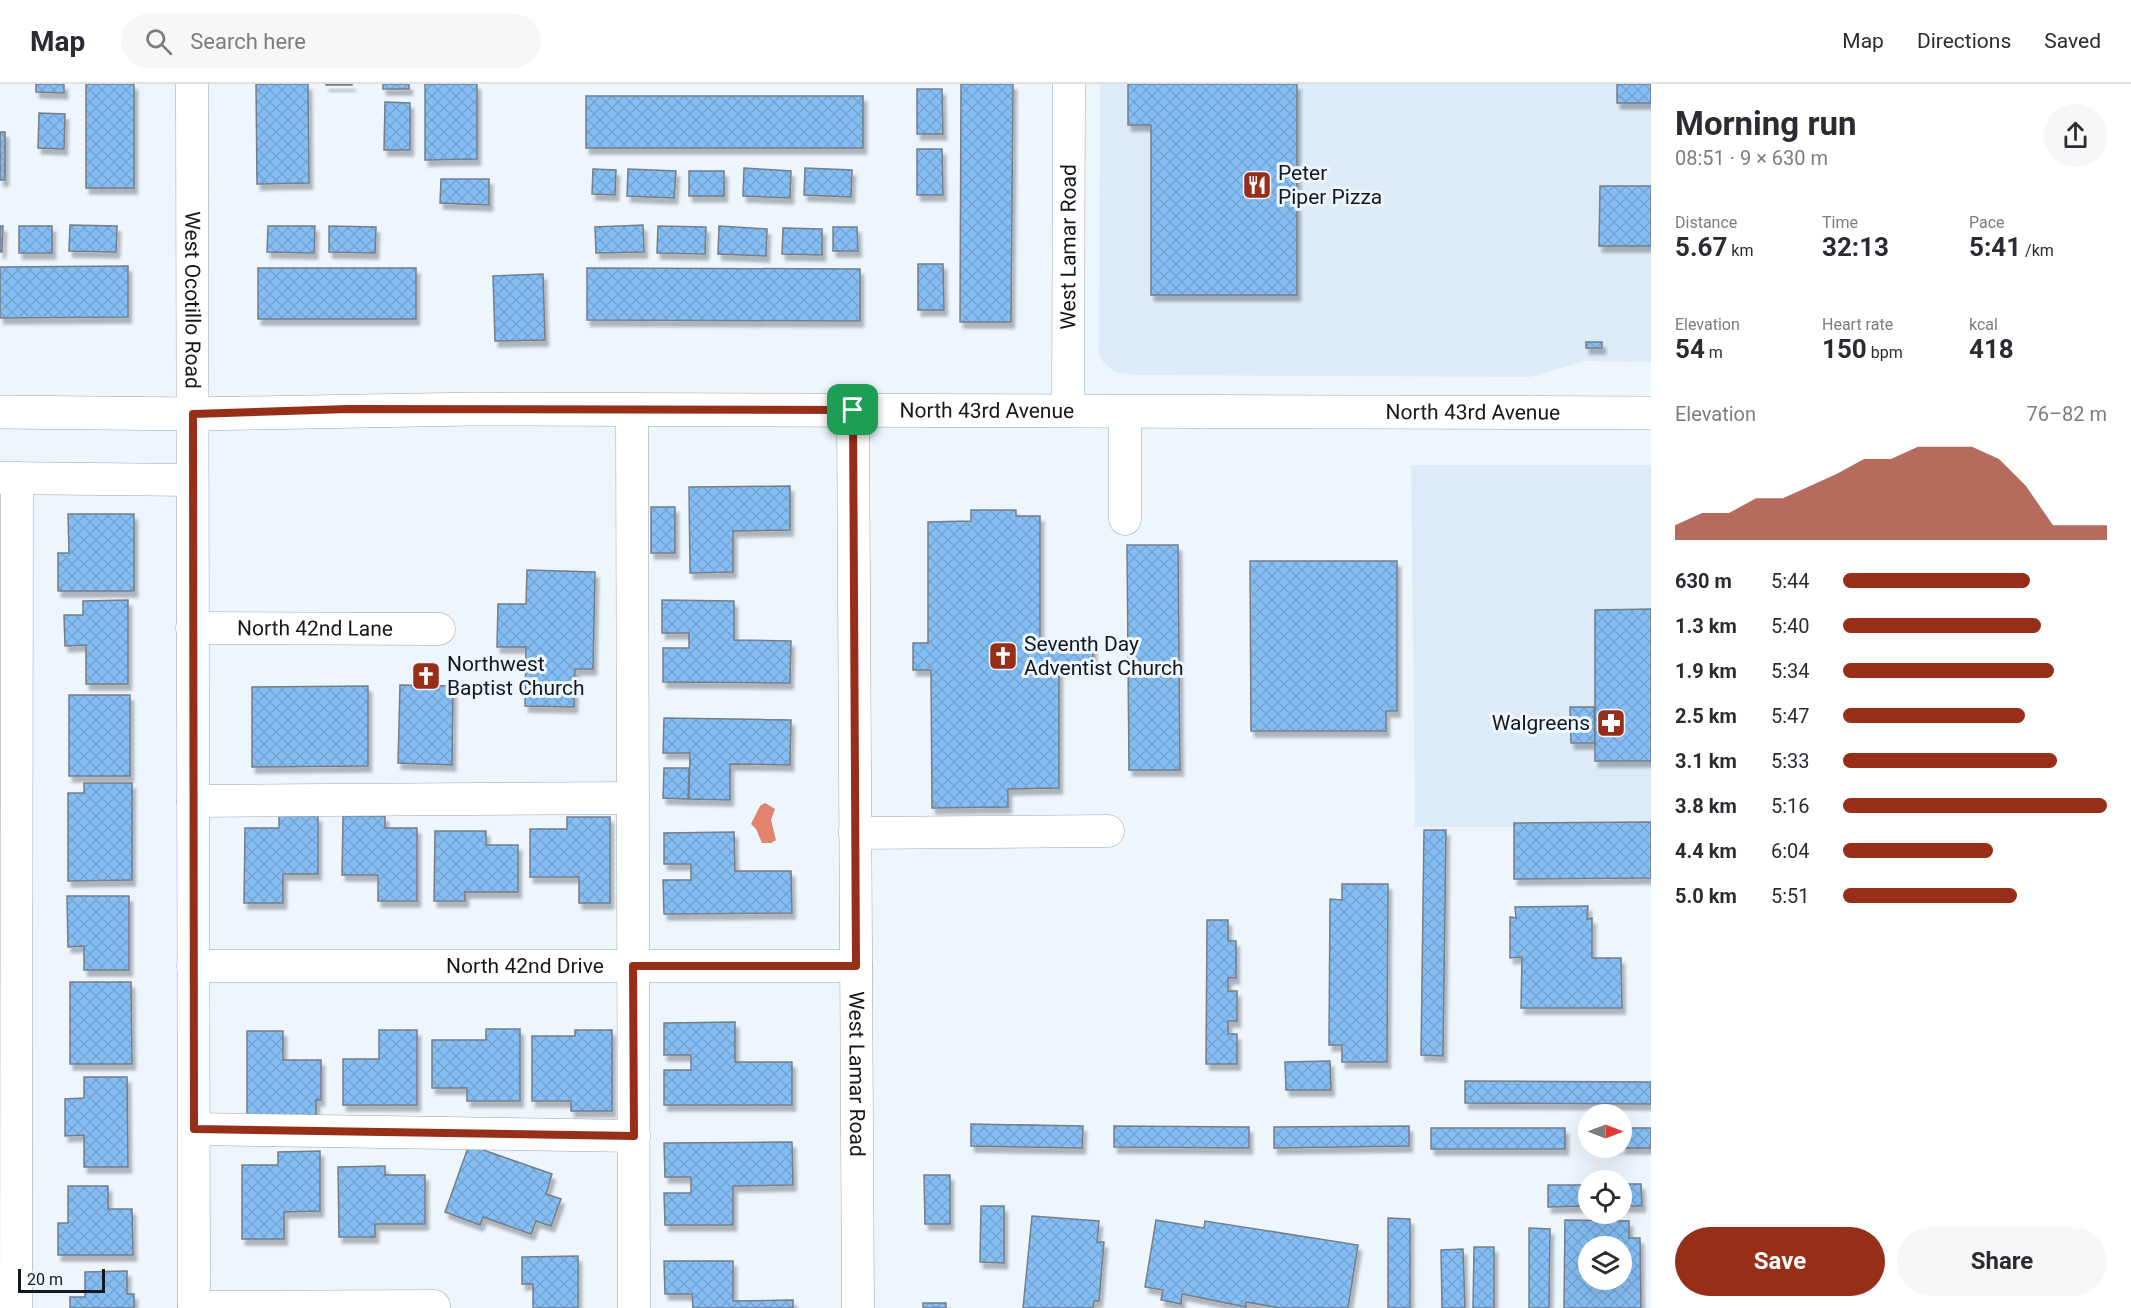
<!DOCTYPE html>
<html lang="en">
<head>
<meta charset="utf-8">
<style>
	:root { --surface:#fff; --page:#f7f7f7; --text:#2b2b33; --muted:#7c7c81; --line:#e1e1e2; --accent:#962e18 }
	body { margin:0; font-family:Roboto,sans-serif; background:var(--page); color:var(--text); height:100vh; display:flex; flex-direction:column; font-size:22px; white-space:nowrap }
	* { box-sizing:border-box; margin:0 }
	p { font-size:20px; color:var(--muted) }
	.icon { flex:none; width:33px; height:33px; fill:none; stroke:currentColor; stroke-width:2; stroke-linecap:round; stroke-linejoin:round }
	.map { position:relative; flex:1; overflow:hidden }
	.panel { display:flex; flex-direction:column; background:var(--surface); width:480px }
	.panel>* { flex:none }
	.needle { width:39px; rotate:90deg }
	.tools { position:absolute; left:1578px; top:1020px; display:grid; gap:12px }
	.tools a { display:grid; place-items:center; width:54px; height:54px; border-radius:50%; background:var(--surface); box-shadow:0 6px 24px #0002; font-size:30px }
	.scale { position:absolute; left:18px; bottom:15px; width:87px; box-sizing:border-box; padding-left:6px; border:3px solid #14181c; border-top:0; font-size:16px; line-height:21px; white-space:nowrap; color:#14181c; -webkit-text-stroke:4px #eef6fd; paint-order:stroke }
	.pin { position:absolute; display:grid; place-items:center; width:51px; height:51px; color:#fff; margin:-26px; border-radius:12px; box-shadow:0 3px 9px #0006 }
	.round { display:grid; place-items:center; flex:none; width:63px; height:63px; border-radius:32px; background:var(--page) }
	.headline { display:flex; align-items:center; justify-content:space-between; height:102px; padding:0 24px }
	h1 { font-size:33px; font-weight:700; line-height:45px }
	.metrics { display:grid; grid-template-columns:repeat(3,1fr); gap:9px; height:102px; padding:6px 24px }
	.metrics div { display:grid; align-content:center }
	.metrics b { font-size:26px; font-weight:700 }
	.metrics small { font-size:16px; font-weight:400 }
	.metrics p { font-size:16px }
	.chart { height:168px; padding:12px 24px }
	.chart p { display:flex; justify-content:space-between }
	.chart svg { width:100%; height:108px; margin-top:6px; fill:var(--accent); opacity:.7 }
	.button { display:flex; gap:12px; margin-top:auto; padding:12px 24px }
	.button a { flex:1; height:69px; border-radius:36px; background:var(--accent); color:#fff; font-size:24px; font-weight:700; line-height:69px; text-align:center }
	.button a+a { background:var(--page); color:var(--text) }
	ul { padding:0 24px; list-style:none; font-size:20px }
	li { display:grid; grid-template-columns:96px 72px 1fr; align-items:center; height:45px }
	li i { height:15px; border-radius:8px; background:var(--accent) }
	header { display:flex; align-items:center; gap:36px; box-sizing:border-box; height:84px; padding:0 30px; background:var(--surface); border-bottom:2px solid var(--line) }
	header strong { font-size:28px }
	nav { display:flex; gap:33px; margin-inline-start:auto; font-size:21px }
	.search { width:420px; height:54px; background:var(--page); display:flex; align-items:center; gap:15px; box-sizing:border-box; padding:0 21px; border-radius:33px; color:var(--muted); font-size:22px }
	main { display:flex; flex:1; min-height:0 }
	.map>svg:first-child { display:block }
</style>
</head>
<body>
<header>
<strong>Map</strong>
<div class="search"><svg class="icon" aria-label="search" viewBox="0 0 24 24"><circle cx="10" cy="10" r="6"/><path d="M15 15l6 6"/></svg>Search here</div>
<nav><a>Map</a><a>Directions</a><a>Saved</a></nav>
</header>
<main>
<div class="map">
<svg width="1651" height="1224" viewBox="0 0 1651 1224">
	<defs>
		<pattern id="building-cross-hatch" width="8" height="8" patternUnits="userSpaceOnUse" patternTransform="scale(1.5)"><rect width="8" height="8" fill="#85bef4"/><path d="M0 0l8 8M0 8l8-8" fill="none" stroke="#72a3d1"/></pattern>
		<filter id="shadow"><feDropShadow dx="3.5" dy="6" stdDeviation="1.5" flood-color="#0004"/></filter>
	</defs>
	<rect width="100%" height="100%" fill="#eef6fd"/>
	<!-- built -->
	<path fill="#ddebf8" d="M1100,0H1651V278L1585,277L1530,293L1134,291L1115,288L1103,278L1099,269Z
		M1411,381H1651V743H1415Z"/>
	<!-- water -->
	<path fill="#e2836d" d="M765,719L775,725L771,736L776,756L771,759H762L756,745L751,740L760,722Z"/>
	<!-- building -->
	<path fill="url(#building-cross-hatch)" stroke="#747e89" stroke-width="1.5" fill-rule="evenodd" filter="url(#shadow)" d="M36,0H64V9L36,8Z
		M86,0H134V104H86Z
		M256,0H308L309,99L257,100Z
		M326,0H352V1H326Z
		M383,0H409V5H383Z
		M425,0H477V75L425,76Z
		M961,0H1013L1011,238H960Z
		M1128,0H1297V211H1151V41H1128Z
		M1617,0H1651V19H1617Z
		M917,5H942L943,50H917Z
		M586,12H863V64H586Z
		M385,18L410,19V66H384Z
		M39,29L65,30L64,65L38,64Z
		M0,48H5V96H0Z
		M917,65H942L943,111H917Z
		M744,84L791,87L790,114L743,112Z
		M805,84L852,86L851,113L804,111Z
		M593,85L616,86L615,111L592,110Z
		M628,85L676,87L674,114L627,112Z
		M689,87H724V112H689Z
		M441,95H489V121L440,119Z
		M1600,102H1651V162H1599Z
		M70,141L117,142L116,168L69,167Z
		M643,141L644,168L596,169L595,143Z
		M0,142H3L2,168H0Z
		M19,142H52V169H19Z
		M268,142H315L314,169L267,168Z
		M329,142L376,143L375,169L329,168Z
		M658,142L706,143L705,170L657,169Z
		M719,142L767,145L766,172L718,170Z
		M833,143H857L858,167H833Z
		M783,144L822,145V171L782,170Z
		M918,180H943L944,226H918Z
		M128,182V233L0,234V183Z
		M258,184H416V235H258Z
		M587,184L860,185V237L587,236Z
		M543,190L545,256L495,257L493,192Z
		M1586,258H1602V264H1586Z
		M790,402V446L733,447V488L690,489L689,403Z
		M651,423H675V469H651Z
		M971,426H1016V432H1040V556H1093V585H1059V704L1008,705V723L932,724L931,586H913V559H928V438L971,437Z
		M68,430H134V507H58V469H69Z
		M1127,461H1178L1180,686H1129Z
		M1250,477H1397V627H1386V647H1251Z
		M527,486L595,488L593,585H575L574,623L525,622L526,563H497L498,520H526Z
		M128,516V600H86V561L65,562L64,531H83V517Z
		M662,516L734,517V556L791,557L790,599L663,598V564H689V549H662Z
		M1651,525V677H1595V526Z
		M400,601L453,602L452,681L398,679Z
		M368,602V682L252,683V603Z
		M69,611H130V692H69Z
		M1570,623H1594L1595,659H1571Z
		M664,634L791,636L790,681L730,680V716L689,715L690,669H663Z
		M664,684H689L688,715L663,714Z
		M84,699H132V796L68,797V709H84Z
		M279,732H318V790H283V819H244L245,744H279Z
		M343,732H385V744H417V817H378V791H342Z
		M567,733H610V819H579V793H530V745H567Z
		M1651,738V794L1514,795V739Z
		M1424,746H1446L1443,972L1421,971Z
		M435,747H486V761H518V808H465V817H434Z
		M734,748L735,787H791L792,829L664,830L663,796H691V780H664V749Z
		M1342,800H1388L1387,978H1342V961H1329L1330,815L1342,816Z
		M67,812H129V886H84V862L68,863Z
		M1588,822L1587,835L1592,834V874H1621L1622,924H1521L1522,873L1510,874V833L1516,834L1515,823Z
		M1207,836H1228V857H1236V894H1228V907H1237V937H1228V950H1237V980H1206Z
		M70,898H131L132,980H70Z
		M735,938V978H792V1021H664V986H691V971H664V939Z
		M486,945H520V1017H467V1004H432V956H486Z
		M379,946H417V1021H343V975H379Z
		M575,946H612V1027H571V1017H532V952H575Z
		M247,947H283V976H321V1016H316V1035H247Z
		M1330,977L1331,1006H1286L1285,978Z
		M84,993H127L128,1083H84V1051L65,1052V1015L84,1014Z
		M1465,997L1651,998V1020L1465,1019Z
		M971,1040L1083,1042L1082,1064L971,1062Z
		M1114,1042L1249,1043V1064L1114,1063Z
		M1409,1042V1062L1274,1064V1043Z
		M1431,1044H1565V1065H1431Z
		M1622,1044H1651V1064H1602H1622Z
		M792,1058L793,1101L733,1102V1141H665L664,1109H691V1093H665L664,1059Z
		M469,1061L552,1090L546,1110L561,1115L551,1142L536,1137L531,1150L483,1133L480,1141L445,1128Z
		M320,1067V1127L284,1128V1155H242V1081H278V1068Z
		M385,1082V1091H425V1140H375V1153H339L338,1083Z
		M924,1091H950V1140H925Z
		M1622,1100H1641L1642,1122H1622Z
		M1548,1101H1588V1122L1548,1123Z
		M68,1102H108V1125H132L133,1171H58V1139H68Z
		M981,1122H1004V1179L980,1178Z
		M1032,1132L1099,1137L1097,1158H1104L1099,1217H1094L1093,1224H1023Z
		M1388,1134L1410,1135V1224H1388Z
		M1156,1136L1204,1144L1205,1137L1358,1161L1348,1224H1280L1246,1218V1223L1182,1210L1181,1220L1161,1216L1163,1206L1145,1203Z
		M1565,1136L1629,1137V1154H1640L1641,1224H1564ZM1588,1162H1622V1196H1588Z
		M1529,1144L1550,1145L1549,1224H1529Z
		M1474,1163H1494V1224H1473Z
		M1463,1165L1465,1224H1442L1441,1166Z
		M578,1172V1224H533V1200H522V1173Z
		M664,1177H733V1217L793,1216V1224H693L692,1210H665Z
		M127,1187V1210H134V1224H70V1213H85V1188Z
		M923,1219H946V1224H923Z"/>
	<g fill="none" stroke-linecap="round" stroke-linejoin="round">
		<!-- minor casing -->
		<g stroke="#9aa5b0" stroke-width="33">
			<g id="minor">
				<path id="s1" d="M192,0L194,1224"/>
				<path d="M632,326L634,1224"/>
				<path id="s2" d="M853,326L858,1224"/>
				<path id="s3" d="M1068,327L1069,0"/>
				<path d="M0,394L191,396"/>
				<path d="M1125,435V327"/>
				<path id="s4" d="M192,544L439,545"/>
				<path d="M193,717L633,714"/>
				<path d="M855,749L1108,747"/>
				<path id="s5" d="M193,882H856"/>
				<path d="M194,1045L634,1052"/>
				<path d="M194,1223L434,1222"/>
				<path d="M16,1224L17,394"/>
			</g>
		</g>
		<!-- major casing -->
		<g stroke="#9aa5b0" stroke-width="34">
			<g id="major">
				<path id="s6" d="M0,328L193,330L473,325L1651,329"/>
			</g>
		</g>
		<!-- minor -->
		<use href="#minor" stroke="#fff" stroke-width="32"/>
		<!-- major -->
		<use href="#major" stroke="#fff" stroke-width="33"/>
	</g>
	<g fill="none" stroke-linecap="round" stroke-linejoin="round">
		<!-- route casing -->
		<g stroke="#fff" stroke-width="12">
			<path id="route" d="M348,325L853,326L856,882H633L634,1052L194,1045L193,330Z"/>
		</g>
		<!-- route -->
		<use href="#route" stroke="#962e18" stroke-width="8"/>
	</g>
	<!-- icons -->
	<defs>
		<g id="restaurant-square" transform="scale(1.5)"><rect x="-9" y="-9" width="18" height="18" rx="4" fill="#962e18" stroke="#eef6fd"/><path d="M-5-6h1v4h1v-4h1v4h1v-4h1v5L-1.5 .5V6h-2V.5L-5-1ZM5-6V6H3V1.5H1.5Q1.5-4 5-6Z" fill="#fff"/></g>
		<g id="church-square" transform="scale(1.5)"><rect x="-9" y="-9" width="18" height="18" rx="4" fill="#962e18" stroke="#eef6fd"/><path d="M-1.2-6h2.4v3.5h3.3v2.4h-3.3V6h-2.4V-.1h-3.3v-2.4h3.3Z" fill="#fff"/></g>
		<g id="pharmacy-square" transform="scale(1.5)"><rect x="-9" y="-9" width="18" height="18" rx="4" fill="#962e18" stroke="#eef6fd"/><path d="M-2-6h4v4h4v4h-4v4h-4v-4h-4v-4h4Z" fill="#fff"/></g>
	</defs>
	<g fill-rule="evenodd">
		<use href="#restaurant-square" x="1257" y="101"/>
		<use href="#church-square" x="1003" y="572"/>
		<use href="#church-square" x="426" y="592"/>
		<use href="#pharmacy-square" x="1611" y="639"/>
	</g>
	<g text-anchor="middle" stroke-width="6" stroke-linejoin="round" paint-order="stroke">
		<!-- poi labels -->
		<g font-size="21" fill="#14181c" stroke="#eef6fd" text-anchor="start">
			<text x="1278" y="96">Peter<tspan x="1278" dy="24">Piper Pizza</tspan></text>
			<text x="1024" y="567">Seventh Day<tspan x="1024" dy="24">Adventist Church</tspan></text>
			<text x="447" y="587">Northwest<tspan x="447" dy="24">Baptist Church</tspan></text>
			<text x="1590" y="646" text-anchor="end">Walgreens</text>
		</g>
		<!-- street labels -->
		<g font-size="21" fill="#14181c" stroke="#eef6fd">
			<text dy="7" stroke="none"><textPath href="#s3" startOffset="164">West Lamar Road</textPath></text>
			<text dy="7" stroke="none"><textPath href="#s1" startOffset="216">West Ocotillo Road</textPath></text>
			<text dy="7" stroke="none"><textPath href="#s6" startOffset="987">North 43rd Avenue</textPath></text>
			<text dy="7" stroke="none"><textPath href="#s6" startOffset="1473">North 43rd Avenue</textPath></text>
			<text dy="7" stroke="none"><textPath href="#s4" startOffset="123">North 42nd Lane</textPath></text>
			<text dy="7" stroke="none"><textPath href="#s5" startOffset="332">North 42nd Drive</textPath></text>
			<text dy="7" stroke="none"><textPath href="#s2" startOffset="664">West Lamar Road</textPath></text>
		</g>
	</g>
</svg>
<div class="tools">
<a><svg class="needle" viewBox="-14 -14 28 28"><path d="M0-13l5 13h-10z" fill="#e53935"/><path d="M0 13l5-13h-10z" fill="#7c7c81"/></svg></a>
<a><svg class="icon" aria-label="locate" viewBox="0 0 24 24"><circle cx="12" cy="12" r="6"/><path d="M12 2v4M12 18v4M2 12h4M18 12h4"/></svg></a>
<a><svg class="icon" aria-label="layers" viewBox="0 0 24 24"><path d="M12 4l9 5-9 5-9-5zM3 14l9 5 9-5"/></svg></a>
</div>
<div class="scale">20 m</div>
<div class="pin" style="left:853px;top:326px;background:#1e9e55"><svg class="icon" aria-label="arrive" viewBox="0 0 24 24"><path d="M6 21V4h12l-3 4 3 4H6"/></svg></div>
</div>
<section class="panel">
<div class="headline"><div><h1>Morning run</h1><p>08:51 · 9 × 630 m</p></div><a class="round"><svg class="icon" aria-label="share" viewBox="0 0 24 24"><path d="M12 15V3M7 8l5-5 5 5M5 13v7h14v-7"/></svg></a></div>
<div class="metrics">
<div><p>Distance</p><b>5.67<small> km</small></b></div>
<div><p>Time</p><b>32:13</b></div>
<div><p>Pace</p><b>5:41<small> /km</small></b></div>
</div>
<div class="metrics">
<div><p>Elevation</p><b>54<small> m</small></b></div>
<div><p>Heart rate</p><b>150<small> bpm</small></b></div>
<div><p>kcal</p><b>418</b></div>
</div>
<div class="chart"><p><span>Elevation</span>76–82 m</p>
<svg viewBox="0 0 160 44" preserveAspectRatio="none"><path d="M0 44V38L10 33L20 33L30 27L40 27L50 22L60 17L70 11L80 11L90 6L100 6L110 6L120 11L130 22L140 38L150 38L160 38V44z"/></svg>
</div>
<ul>
<li><b>630 m</b>5:44<i style="width:71%"></i></li>
<li><b>1.3 km</b>5:40<i style="width:75%"></i></li>
<li><b>1.9 km</b>5:34<i style="width:80%"></i></li>
<li><b>2.5 km</b>5:47<i style="width:69%"></i></li>
<li><b>3.1 km</b>5:33<i style="width:81%"></i></li>
<li><b>3.8 km</b>5:16<i style="width:100%"></i></li>
<li><b>4.4 km</b>6:04<i style="width:57%"></i></li>
<li><b>5.0 km</b>5:51<i style="width:66%"></i></li>
</ul>
<div class="button"><a>Save</a><a>Share</a></div>
</section>
</main>
</body>
</html>
